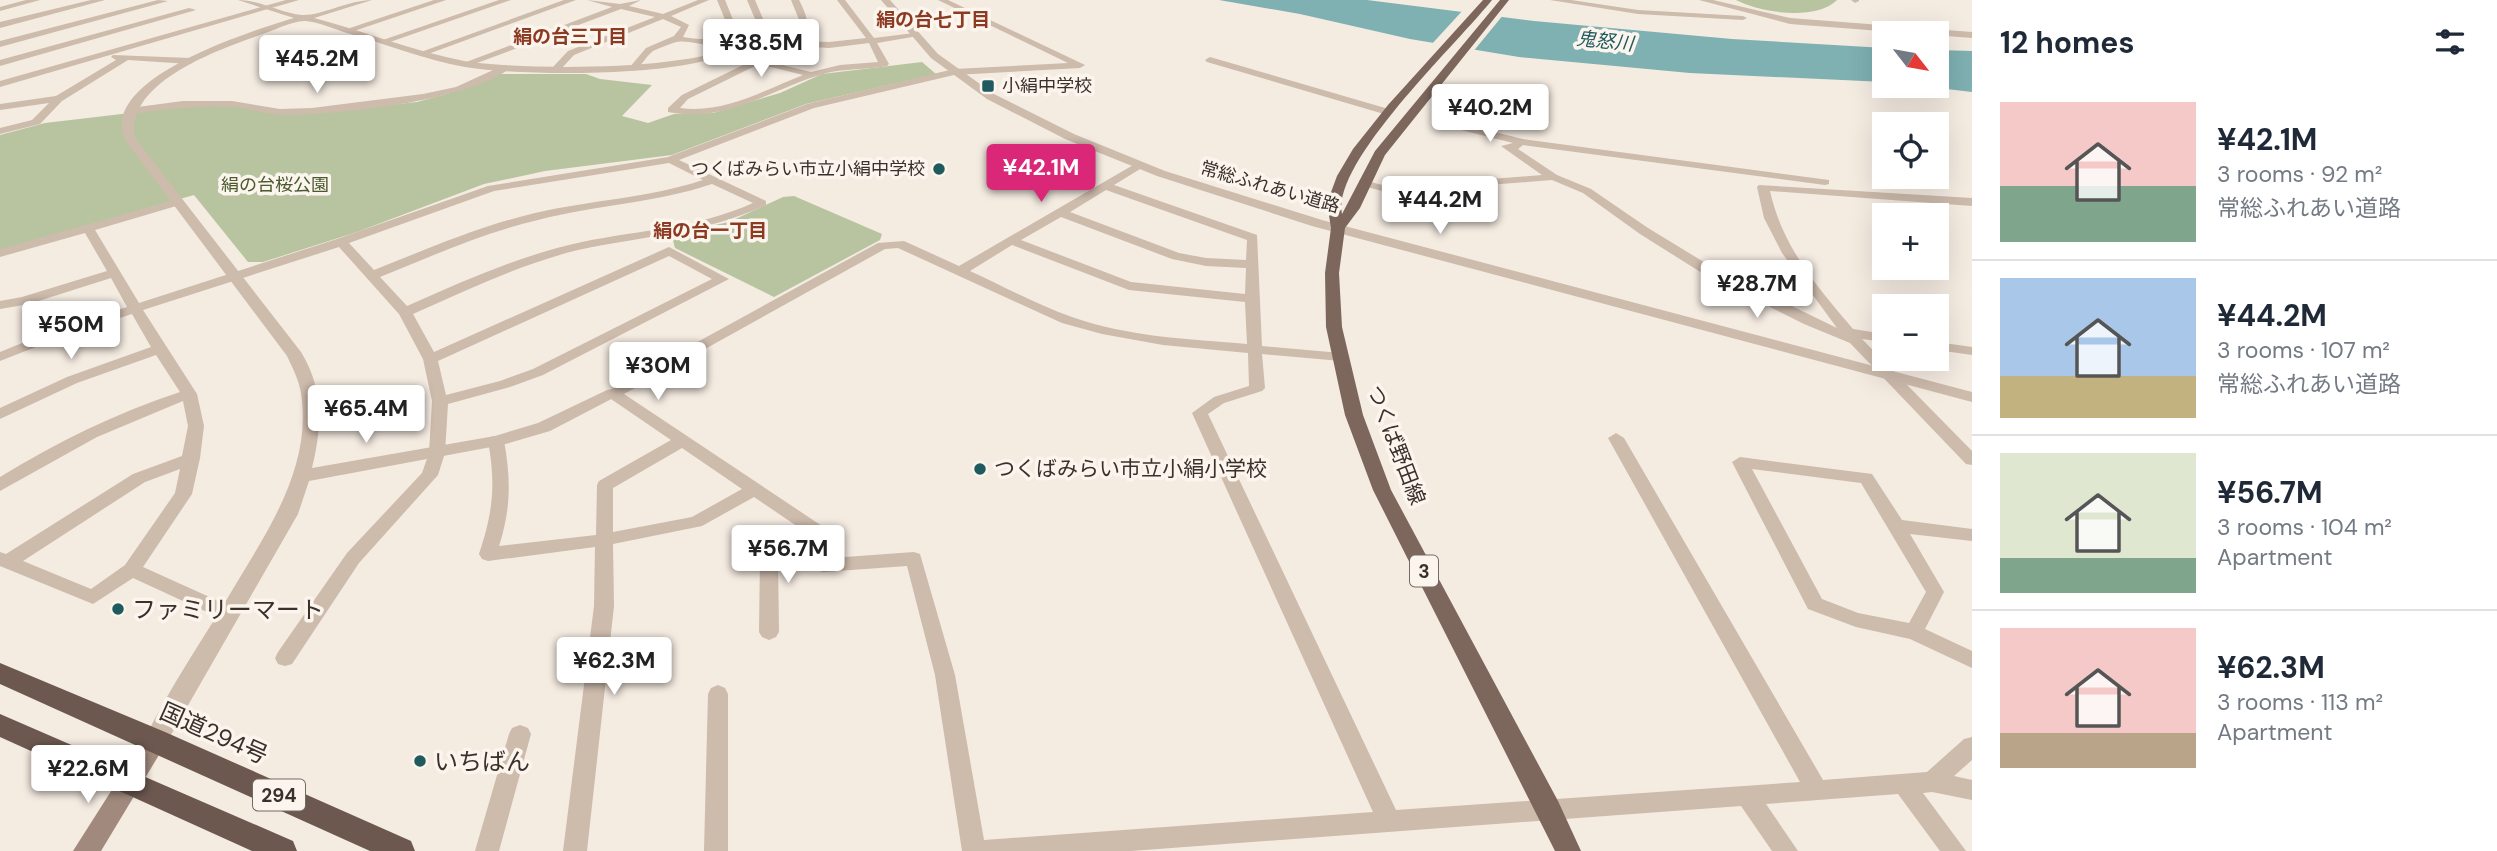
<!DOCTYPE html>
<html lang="en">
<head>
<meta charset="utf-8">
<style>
  :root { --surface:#fff; --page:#f2f2f3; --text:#1f2937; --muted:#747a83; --line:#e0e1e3; --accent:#db2777 }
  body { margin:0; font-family:"DM Sans","Noto Sans JP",sans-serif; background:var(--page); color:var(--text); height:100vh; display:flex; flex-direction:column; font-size:26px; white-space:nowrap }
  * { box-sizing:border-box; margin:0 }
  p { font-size:23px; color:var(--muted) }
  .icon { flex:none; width:38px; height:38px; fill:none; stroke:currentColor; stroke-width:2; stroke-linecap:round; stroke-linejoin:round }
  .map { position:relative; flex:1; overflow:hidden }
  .sheet { display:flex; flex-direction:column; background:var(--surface); width:525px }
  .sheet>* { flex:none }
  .needle { width:46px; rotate:121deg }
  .buttons { position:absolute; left:1872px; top:21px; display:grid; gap:14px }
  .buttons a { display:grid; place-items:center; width:77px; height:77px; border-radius:0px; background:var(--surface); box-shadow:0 7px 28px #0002; font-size:35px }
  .price { position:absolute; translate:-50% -60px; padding:0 16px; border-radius:7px; background:#fff; color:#222; font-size:23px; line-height:46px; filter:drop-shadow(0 2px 4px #0008) }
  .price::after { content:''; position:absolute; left:50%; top:42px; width:21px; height:16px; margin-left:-10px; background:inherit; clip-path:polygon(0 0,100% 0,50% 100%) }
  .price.current { background:var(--accent); color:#fff }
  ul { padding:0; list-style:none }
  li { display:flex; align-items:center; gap:21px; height:175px; padding:0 28px }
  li+li { border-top:2px solid var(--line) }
  li span { display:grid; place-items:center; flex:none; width:196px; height:140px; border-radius:0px; color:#555 }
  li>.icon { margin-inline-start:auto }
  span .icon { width:84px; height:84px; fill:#fffc; stroke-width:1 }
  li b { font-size:30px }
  h2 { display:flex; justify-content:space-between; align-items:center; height:84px; padding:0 28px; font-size:30px }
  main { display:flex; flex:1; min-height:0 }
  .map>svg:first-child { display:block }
  .green { fill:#b8c4a0 }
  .water { fill:#7fb0b2 }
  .pier { fill:#f4ebe1 }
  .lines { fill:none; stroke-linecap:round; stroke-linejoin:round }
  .minor { fill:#cdbbac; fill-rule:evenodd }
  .tertiary { fill:#cdbbac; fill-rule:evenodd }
  .secondary { fill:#a18a7d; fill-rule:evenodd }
  .primary { fill:#7d675c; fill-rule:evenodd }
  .trunk { fill:#6c584f; fill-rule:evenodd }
  .poi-dot { fill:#1f5a5e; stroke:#fbf5ee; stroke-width:2.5 }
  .labels { text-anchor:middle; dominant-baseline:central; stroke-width:7; stroke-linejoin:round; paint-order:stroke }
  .far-poi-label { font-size:18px; fill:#3b302b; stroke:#fbf5ee; text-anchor:start }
  .far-park-label { font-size:18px; fill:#4a5a2e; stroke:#fbf5ee }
  .far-street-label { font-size:18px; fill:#3b302b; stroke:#fbf5ee }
  .far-neighbourhood-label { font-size:19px; font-weight:bold; fill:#8c3b22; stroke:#fbf5ee }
  .far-water-label { font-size:19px; font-style:italic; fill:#1f5a5e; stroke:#fbf5ee }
  .shield { fill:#fbf5ee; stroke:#756b66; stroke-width:2 }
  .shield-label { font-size:19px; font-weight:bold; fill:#3b302b }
  .street-label { font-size:21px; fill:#3b302b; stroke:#fbf5ee }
  .poi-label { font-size:21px; fill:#3b302b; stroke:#fbf5ee; text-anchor:start }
  .near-poi-label { font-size:24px; fill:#3b302b; stroke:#fbf5ee; text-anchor:start }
  .near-street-label { font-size:24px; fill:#3b302b; stroke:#fbf5ee }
</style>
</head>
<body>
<main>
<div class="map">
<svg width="1972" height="851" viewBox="0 0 1972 851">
  <rect width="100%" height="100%" fill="#f4ebe1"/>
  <path class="green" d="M1736 0H1837C1816 21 1761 13 1736 0Z
    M922 62 936 74 806 104 672 155 545 171 484 184 357 232 263 262H248L194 195 0 250V135L45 123 190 106H228L311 113 417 102 464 89 500 74H586L600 79 652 85 622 116 648 123 674 114 713 113 780 93 822 74Z
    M794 196 882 234 880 240 774 297 675 248 672 236 678 233 729 222 783 197Z"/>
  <path class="water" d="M1219 0H1367L1534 21 1732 39 1885 48V82L1690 73 1519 57 1410 39 1300 14Z
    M1937 50 1972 51V92L1921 86H1937Z"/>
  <path class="pier" d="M1464 9 1504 14 1472 53 1430 46Z"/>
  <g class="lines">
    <path class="minor" d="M26 0H40L0 11V7Z
      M91 0H105L0 28V22Z
      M158 0 168 1 0 47V41Z
      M286 0H299L0 87V81Z
      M434 0H446L351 32 344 30Z
      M499 0H511L387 43 380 41Z
      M564 0H576L428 54 421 52Z
      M587 0 620 4 641 0 629 6 663 14 698 0H709L671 16 689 25 683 37C701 40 717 42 726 22L717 0H725L734 22C718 62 695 35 673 43 667 45 659 48 653 51 645 57 642 66 634 71L629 68 646 48 674 36 681 27 663 19 574 55 559 71H553V67L568 51 655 17 621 9 469 66 461 64 612 7Z
      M791 0H799C807 16 811 25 801 41L829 42 866 38 837 0H845L874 38 914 33 918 36 877 43 889 64 887 66C866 70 844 68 823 74 771 89 726 124 668 112V108L682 95 792 41 800 22ZM869 43 878 62 840 65 811 72 766 61 796 46 829 48ZM759 64 803 75C763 91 723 114 680 108L688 99Z
      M938 0H948L1085 65 1080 68 954 75 814 108 679 160 766 201V205C706 233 642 236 578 250 521 264 467 290 413 314L434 352 669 247 729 279 543 375 510 387 448 404 445 453 438 475 359 563 292 664 285 666 278 664 275 658 278 652 347 553 422 473 429 453 432 401 423 359 399 314 339 247 143 310 197 394 204 426 200 458 192 494 143 567 236 609 239 614 236 619 229 621 222 619 133 578 93 604 0 566V552L6 554 133 474 182 456 188 426 183 401 97 437 0 491V477C57 442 116 413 180 392L156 355 77 383 0 419V408L67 377 151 347 132 314 64 336 0 361V352L54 330 127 307 111 278 29 304 0 309V301L22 297 107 271 85 233 0 257V249L175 200H183V204L95 230 139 303 337 239 488 186 668 157 807 104 954 69 1068 63ZM669 163 703 180C649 198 591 200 535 213 480 226 427 249 374 270L349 243 494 191ZM712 184 753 203C698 228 640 230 582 242 521 255 464 281 407 306L380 277C432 256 483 233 538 220 595 205 656 203 712 184ZM669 256 712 279 533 369 500 381 446 395 438 361ZM180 469 175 493 125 565 91 589 23 561 145 482Z
      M1550 0H1571L1638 10 1743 16 1747 18 1743 20 1638 14Z
      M1699 0H1713L1790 18 1972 32V38L1790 24Z
      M1851 0H1859V1L1855 3Z
      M189 8 196 10 0 66V60Z
      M113 55 190 58 195 61 190 64 128 60 62 101 40 124 0 134V128L32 120 49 103 0 110V104L56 96 116 60 111 57Z
      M1210 57 1392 110 1393 112 1384 114 1207 62 1205 60Z
      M504 65 512 67C468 101 340 115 284 115 266 115 249 108 231 107 197 105 164 110 130 114L125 111 130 108 183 101H232L280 109 312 108 423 94 456 87Z
      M1437 118 1523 139 1829 180V184L1825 185 1523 145 1518 149 1557 175 1591 189 1648 228 1712 267 1837 328 1782 253 1764 218 1757 187 1759 185 1972 198V206L1770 191C1782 246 1817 287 1853 329L1885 334V342L1862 339 1972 451V465L1966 464 1942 439 1850 343 1804 324 1702 273 1640 234 1583 193 1552 180 1390 193 1359 185V181L1363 180 1390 187 1542 175 1501 146 1513 143 1433 123V119Z
      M1135 164 1145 166 1114 185 1257 235 1262 346 1341 353 1348 357 1341 361 1262 354 1265 388 1262 391 1224 403 1208 414 1396 810 1800 782 1608 438 1616 433 1624 438 1823 780 1927 772 1964 739 1972 737V760L1954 776 1972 780V800L1932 792 1923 793 1966 851H1940L1898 794 1766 804 1798 851H1772L1741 806 1131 851H962L935 675 907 566 823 572 817 570 813 556 778 561 779 632 776 637 769 640 762 637 759 632 760 556 763 551 769 549 811 543 810 535 754 497 702 526 613 544 614 606 587 851H563L594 606 595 547 488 561 482 559 479 554C493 512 496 485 488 441L490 437 496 436 504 441C511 479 511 509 499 546L596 535 597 485 599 481 671 440 608 397 605 394 608 391 878 243 904 241 959 266ZM1106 190 1247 240 1246 260 1206 258 1179 253 1070 212ZM1061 217 1172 259 1206 266 1246 268 1245 294 1131 282 1021 240ZM1012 245 1129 290 1245 302 1247 344C1189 339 1128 337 1072 317 1037 305 1003 286 970 271ZM898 248 1062 323 1102 334 1163 345 1248 353 1249 386 1214 397 1192 413 1373 812 984 840 955 675 920 554 914 552 831 558 825 528 624 394 885 249ZM682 448 742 489 692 517 613 532V488Z
      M1937 342 1972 347V355L1937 350Z
      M1740 457 1872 474 1902 520 1972 529V541L1910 534 1944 592 1925 629 1972 651V668L1910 639 1856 627 1808 609 1732 462ZM1752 469 1861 483 1926 592 1909 623 1858 613 1822 599Z
      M718 685 725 688 728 694V851H704L708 694 711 688Z
      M520 725 528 728 531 734 499 851H475L509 734 512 728Z"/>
    <path class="tertiary" d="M238 0C260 0 280 13 302 15 321 16 349 0 372 0L314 18C364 31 413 51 464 61 519 70 693 72 740 43 745 40 751 34 756 29L755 19 747 0H755L766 26C745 83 517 76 465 67 425 60 386 44 347 33 334 29 319 22 306 21 293 20 273 31 260 35 220 49 124 82 135 138L301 352C324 389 322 427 312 468L495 436 538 423 607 390 613 389 621 394 550 431 502 445 309 481 298 514 164 747 156 750 148 747 144 740C171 684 208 632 239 579 271 526 309 467 302 401 301 384 294 371 287 356L125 140C97 78 254 30 294 18Z
      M881 0H890L938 54 994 94 1074 134 1165 171 1322 220 1972 392V402L1312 226 1157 176 1065 139 987 99 931 58Z"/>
    <path class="secondary" d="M156 730 164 733 168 740 101 851H73L148 733Z"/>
    <path class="primary" d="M1483 0H1492C1459 42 1331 162 1342 214L1375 151 1500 0H1509L1385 155 1360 208 1345 228 1339 273 1342 327 1363 415 1391 490 1558 801 1581 851H1555L1373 490 1345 415 1326 327 1325 273 1331 228 1327 203 1337 176 1353 149 1388 105Z"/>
    <path class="trunk" d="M0 663 165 732 411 841 415 851H370L0 684Z
      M0 714 293 841 297 851H252L0 737Z"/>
  </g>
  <g class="poi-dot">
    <rect x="981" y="79" width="14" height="14" rx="3.5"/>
    <circle cx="939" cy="169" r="7"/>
    <circle cx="980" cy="469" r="7"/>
    <circle cx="118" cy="609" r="7"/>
    <circle cx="420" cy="761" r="7"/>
  </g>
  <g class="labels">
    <g class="far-poi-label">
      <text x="1002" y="86">小絹中学校</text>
      <text x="925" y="169" text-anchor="end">つくばみらい市立小絹中学校</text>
    </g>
    <g class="far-park-label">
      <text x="275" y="185">絹の台桜公園</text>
    </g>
    <g class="far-street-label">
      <text transform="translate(1270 187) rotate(16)">常総ふれあい道路</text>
    </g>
    <g class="far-neighbourhood-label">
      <text x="933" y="19">絹の台七丁目</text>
      <text x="570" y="36">絹の台三丁目</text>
      <text x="710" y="230">絹の台一丁目</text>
    </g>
    <g class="far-water-label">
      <text transform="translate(1605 41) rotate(6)">鬼怒川</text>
    </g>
    <g class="shield">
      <rect x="1410" y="555.5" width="28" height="31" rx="5"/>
      <rect x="253" y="779.5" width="52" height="31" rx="5"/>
    </g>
    <g class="shield-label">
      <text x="1424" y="571">3</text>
      <text x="279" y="795">294</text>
    </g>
    <g class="street-label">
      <text transform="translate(1396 445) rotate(69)">つくば野田線</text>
    </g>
    <g class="poi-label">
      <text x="994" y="469">つくばみらい市立小絹小学校</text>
    </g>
    <g class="near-poi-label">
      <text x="132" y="609">ファミリーマート</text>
      <text x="434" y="761">いちばん</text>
    </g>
    <g class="near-street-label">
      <text transform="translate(214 733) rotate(24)">国道294号</text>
    </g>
  </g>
</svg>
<div class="buttons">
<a><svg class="needle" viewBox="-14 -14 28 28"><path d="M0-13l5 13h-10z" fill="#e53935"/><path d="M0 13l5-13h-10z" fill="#747a83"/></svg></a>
<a><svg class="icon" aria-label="locate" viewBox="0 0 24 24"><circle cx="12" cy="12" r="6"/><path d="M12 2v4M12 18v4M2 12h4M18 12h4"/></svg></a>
<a>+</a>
<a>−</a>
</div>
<b class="price" style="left:761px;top:79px">¥38.5M</b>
<b class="price" style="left:317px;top:95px">¥45.2M</b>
<b class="price" style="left:1490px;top:144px">¥40.2M</b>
<b class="price current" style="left:1041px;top:204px">¥42.1M</b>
<b class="price" style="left:1440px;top:236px">¥44.2M</b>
<b class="price" style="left:1757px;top:320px">¥28.7M</b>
<b class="price" style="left:71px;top:361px">¥50M</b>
<b class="price" style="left:658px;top:402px">¥30M</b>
<b class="price" style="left:366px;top:445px">¥65.4M</b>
<b class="price" style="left:788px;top:585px">¥56.7M</b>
<b class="price" style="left:614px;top:697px">¥62.3M</b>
<b class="price" style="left:88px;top:805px">¥22.6M</b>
</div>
<section class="sheet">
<h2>12 homes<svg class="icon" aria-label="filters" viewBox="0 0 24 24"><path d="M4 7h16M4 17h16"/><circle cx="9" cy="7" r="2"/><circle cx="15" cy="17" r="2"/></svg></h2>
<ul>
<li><span style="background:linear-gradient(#f6c9c9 60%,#7fa58c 0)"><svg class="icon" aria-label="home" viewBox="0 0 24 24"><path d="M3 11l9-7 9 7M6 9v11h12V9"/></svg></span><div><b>¥42.1M</b><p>3 rooms · 92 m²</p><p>常総ふれあい道路</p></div></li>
<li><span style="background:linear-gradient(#a9c7e8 70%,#c2b280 0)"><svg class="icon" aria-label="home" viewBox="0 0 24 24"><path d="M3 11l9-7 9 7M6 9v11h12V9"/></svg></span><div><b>¥44.2M</b><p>3 rooms · 107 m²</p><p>常総ふれあい道路</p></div></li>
<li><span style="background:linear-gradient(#dfe7d0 75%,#7fa58c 0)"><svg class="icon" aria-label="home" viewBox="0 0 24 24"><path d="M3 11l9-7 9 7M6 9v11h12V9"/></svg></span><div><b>¥56.7M</b><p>3 rooms · 104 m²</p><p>Apartment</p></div></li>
<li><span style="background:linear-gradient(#f6c9c9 75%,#b9a48a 0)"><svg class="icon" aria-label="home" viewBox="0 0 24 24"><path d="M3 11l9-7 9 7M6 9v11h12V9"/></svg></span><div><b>¥62.3M</b><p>3 rooms · 113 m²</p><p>Apartment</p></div></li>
</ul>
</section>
</main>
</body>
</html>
